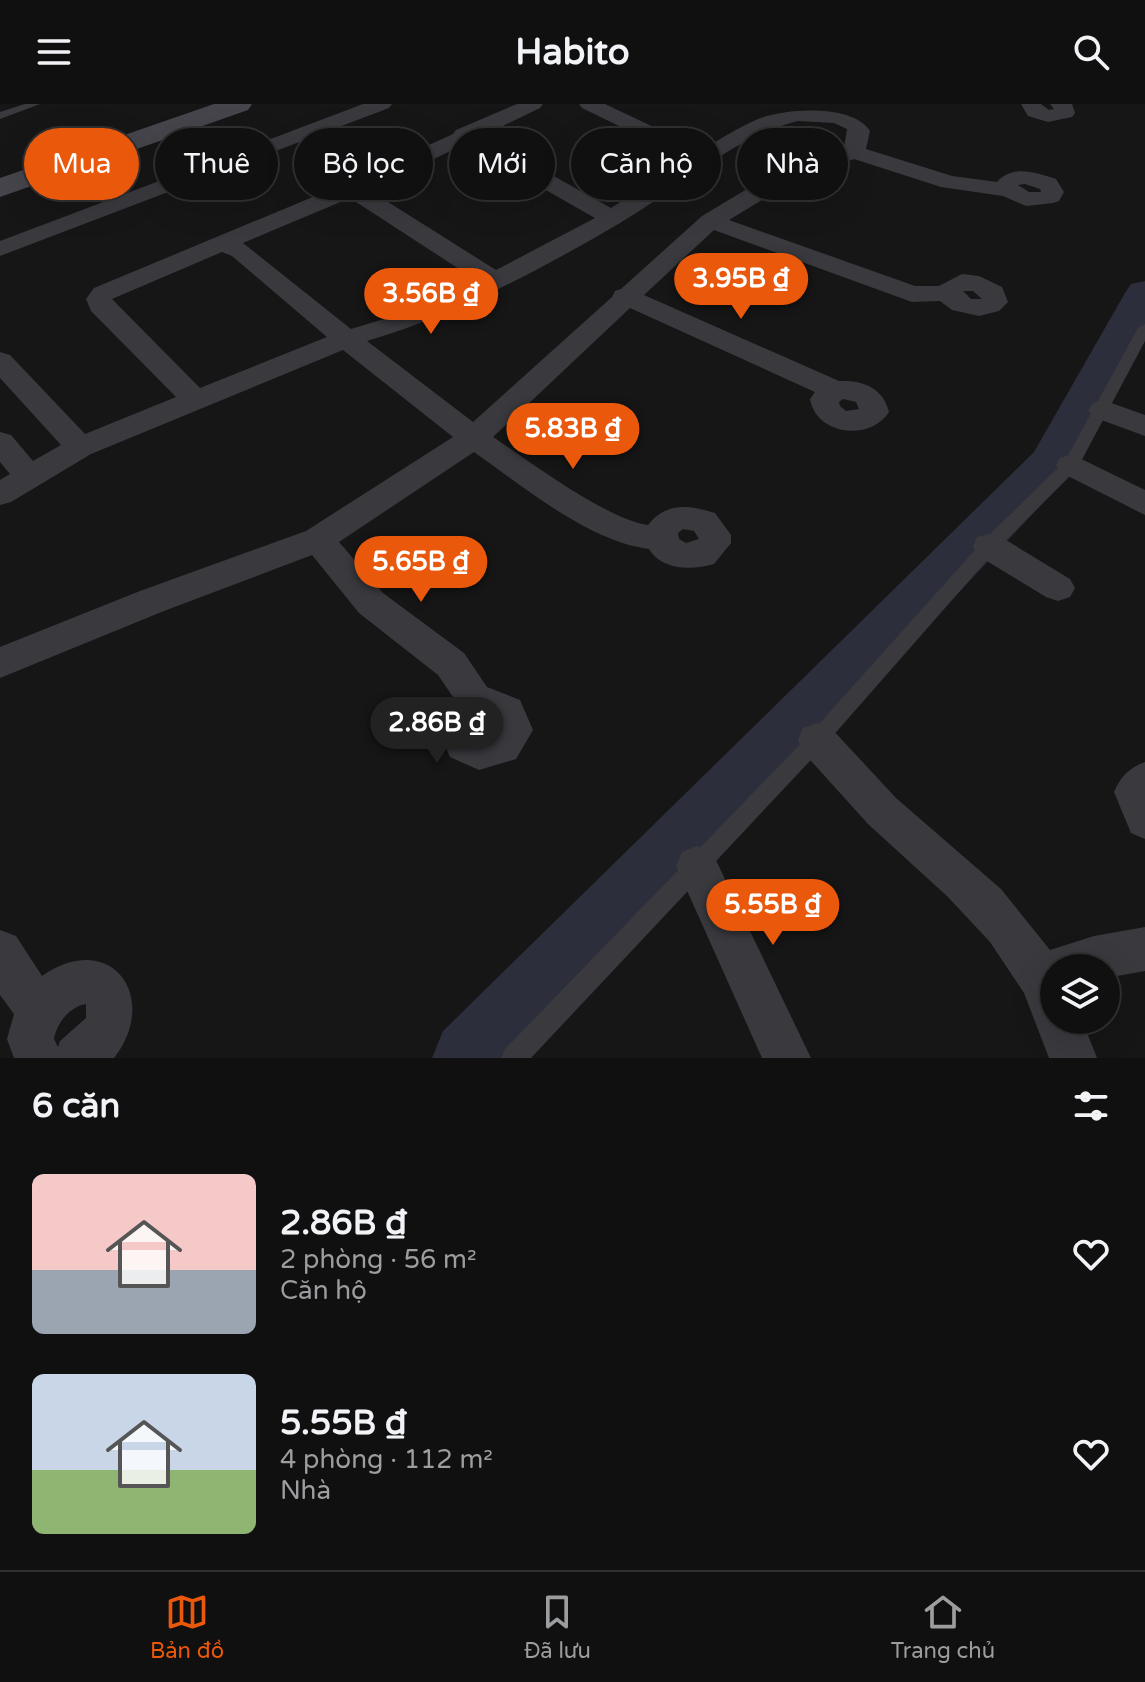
<!DOCTYPE html>
<html lang="vi">
<head>
<meta charset="utf-8">
<style>
  :root { --surface:#101011; --page:#1e1e1f; --text:#f1f3f6; --muted:#9c9d9f; --line:#303031; --accent:#ea580c }
  body { margin:0; font-family:"Varela Round",sans-serif; background:var(--page); color:var(--text); height:100vh; display:flex; flex-direction:column; font-size:30px; white-space:nowrap }
  * { box-sizing:border-box; margin:0 }
  p { font-size:26px; color:var(--muted) }
  .icon { flex:none; width:44px; height:44px; fill:none; stroke:currentColor; stroke-width:2; stroke-linecap:round; stroke-linejoin:round }
  .map { position:relative; height:954px; overflow:hidden }
  .sheet { display:flex; flex-direction:column; background:var(--surface); flex:1 }
  .sheet>* { flex:none }
  .banner { position:absolute; left:24px; top:24px; width:1098px; height:72px; display:flex; gap:16px }
  .fabs { position:absolute; left:1040px; top:850px; display:grid; gap:16px }
  .fabs a { display:grid; place-items:center; width:80px; height:80px; border-radius:50%; background:var(--surface); box-shadow:0 8px 32px #0002,0 0 0 2px var(--line); font-size:40px }
  .price { position:absolute; translate:-50% -68px; padding:0 18px; border-radius:28px; background:var(--accent); color:#fff; font-size:26px; line-height:52px; filter:drop-shadow(0 2px 4px #0008) }
  .price::after { content:''; position:absolute; left:50%; top:48px; width:24px; height:18px; margin-left:-12px; background:inherit; clip-path:polygon(0 0,100% 0,50% 100%) }
  .price.on { background:#222; color:#fff }
  ul { padding:0; list-style:none }
  li { display:flex; align-items:center; gap:24px; height:200px; padding:0 32px }
  li span { display:grid; place-items:center; flex:none; width:224px; height:160px; border-radius:12px; color:#555 }
  li>.icon { margin-inline-start:auto }
  span .icon { width:96px; height:96px; fill:#fffc; stroke-width:1 }
  li b { font-size:34px }
  h2 { display:flex; justify-content:space-between; align-items:center; height:96px; padding:0 32px; font-size:34px }
  .tag { padding:0 28px; border-radius:36px; background:var(--surface); box-shadow:0 8px 32px #0002,0 0 0 2px var(--line); font-size:28px; line-height:72px }
  .tag.on { background:var(--accent); color:#fff }
  header { display:flex; justify-content:space-between; align-items:center; height:104px; padding:0 32px; background:var(--surface); font-size:36px; font-weight:800 }
  .tab-bar { display:flex; justify-content:space-around; align-items:center; height:112px; border-top:2px solid var(--line); background:var(--surface); font-size:22px; color:var(--muted) }
  .tab-bar a { display:grid; justify-items:center; gap:4px }
  .tab-bar .on { color:var(--accent) }
  .map>svg:first-child { display:block }
  .lines { fill:none; stroke-linecap:round; stroke-linejoin:round }
  .river { fill:#2c2e3b; fill-rule:evenodd }
  .lane { fill:#3a393e; fill-rule:evenodd }
  .street { fill:#3a393e; fill-rule:evenodd }
  .secondary { fill:#46454c; fill-rule:evenodd }
</style>
</head>
<body>
<header><svg class="icon" aria-label="menu" viewBox="0 0 24 24"><path d="M4 6h16M4 12h16M4 18h16"/></svg>Habito<svg class="icon" aria-label="search" viewBox="0 0 24 24"><circle cx="10" cy="10" r="6"/><path d="M15 15l6 6"/></svg></header>
<div class="map">
<svg width="1145" height="954" viewBox="0 0 1145 954">
  <rect width="100%" height="100%" fill="#161617"/>
  <g class="lines">
    <path class="river" d="M1145 177V228L1069 371 522 954H432L443 927 1034 348 1125 189 1131 180Z"/>
    <path class="lane" d="M25 0H40L0 15V8Z
      M1145 220V237L1077 365 995 447 824 642 531 954H501L505 945 810 630 983 437 1065 357 1138 224Z"/>
    <path class="street" d="M363 0H392L389 4 0 152V137Z
      M517 0H543L540 4 482 32 611 104 687 55 582 4 579 0H605L702 46C720 35 739 23 758 15 786 4 853 0 870 27L866 45 952 72 997 78C1013 60 1036 69 1056 75L1064 88 1059 97 1053 99 1026 102 1003 92 941 83 854 55 793 77 729 116 915 182H939L962 170 979 172 1002 183 1008 198 999 207 979 212 952 206 940 197 912 198 714 126 644 191 839 277C862 276 883 283 889 308 870 338 816 331 810 295L815 288 630 204 493 333C529 357 608 416 648 421 666 398 689 401 715 409L731 431V439L714 460C693 466 662 467 649 445 588 437 524 383 474 348L339 438 383 489 464 549 487 583 520 596 533 626 516 655 479 666 450 653 437 624 453 593 438 571 359 509 312 451 164 507 0 574V543L140 487 306 427 453 333 343 246 91 350 11 398 0 401V376L10 370 0 358V328L11 331 33 357 61 341 0 274V248L10 251 85 330 176 293 91 207 86 195 94 184 344 80 453 30 456 26ZM798 17 834 19 847 25 844 44 777 67 702 112 621 185 615 187 612 193 473 318 367 237C455 211 540 166 620 119 678 85 731 34 798 17ZM465 40 595 114 496 166 369 86ZM1025 80 1040 85 1041 88H1029L1018 81ZM350 94 476 176 384 215 351 225 243 139ZM222 148 232 152 327 233 200 284 112 195ZM963 187H973L982 195H971ZM843 295 856 298 859 305 846 307 840 302 839 298ZM683 425 694 427 699 435 686 439 679 435 678 429ZM486 614 492 617 494 623 490 629 481 631 475 627V621Z
      M1021 0H1041L1049 6 1054 5 1050 0H1072L1075 9 1072 13 1048 18 1028 12Z
      M1103 296 1145 311V332L1093 313 1088 306 1093 299Z
      M1071 350 1145 386V411L1060 368 1056 361 1060 354Z
      M989 430 1001 433 1070 475 1075 484 1070 493 1058 497 1046 493 977 451 973 442 977 433Z
      M817 619 831 624 896 694 1001 785 1050 846 1094 832 1145 823V867L1106 874V864H1054V916H1082L1097 954H1049L1024 889 990 838 948 793 868 720 803 648 798 636 803 624Z
      M1145 658V735L1131 729 1114 688C1121 672 1129 664 1145 658Z
      M697 742 712 748 811 954H762L676 762 682 748Z
      M0 826 16 832 42 872C111 824 161 894 114 954H14L7 935 14 910 0 891ZM86 900V914L60 937 58 943 54 935C57 919 69 903 86 900Z"/>
    <path class="secondary" d="M214 0H252L248 6 0 93V74Z"/>
  </g>
</svg>
<div class="fabs">
<a><svg class="icon" aria-label="layers" viewBox="0 0 24 24"><path d="M12 4l9 5-9 5-9-5zM3 14l9 5 9-5"/></svg></a>
</div>
<b class="price" style="left:741px;top:217px">3.95B ₫</b>
<b class="price" style="left:431px;top:232px">3.56B ₫</b>
<b class="price" style="left:573px;top:367px">5.83B ₫</b>
<b class="price" style="left:421px;top:500px">5.65B ₫</b>
<b class="price on" style="left:437px;top:661px">2.86B ₫</b>
<b class="price" style="left:773px;top:843px">5.55B ₫</b>
<div class="banner">
<a class="tag on">Mua</a>
<a class="tag">Thuê</a>
<a class="tag">Bộ lọc</a>
<a class="tag">Mới</a>
<a class="tag">Căn hộ</a>
<a class="tag">Nhà</a>
</div>
</div>
<section class="sheet">
<h2>6 căn<svg class="icon" aria-label="filters" viewBox="0 0 24 24"><path d="M4 7h16M4 17h16"/><circle cx="9" cy="7" r="2"/><circle cx="15" cy="17" r="2"/></svg></h2>
<ul>
<li><span style="background:linear-gradient(#f6c9c9 60%,#9aa5b1 0)"><svg class="icon" aria-label="home" viewBox="0 0 24 24"><path d="M3 11l9-7 9 7M6 9v11h12V9"/></svg></span><div><b>2.86B ₫</b><p>2 phòng · 56 m²</p><p>Căn hộ</p></div><svg class="icon" aria-label="heart" viewBox="0 0 24 24"><path d="M12 20l-8-8c-3-5 5-10 8-4 3-6 11-1 8 4z"/></svg></li>
<li><span style="background:linear-gradient(#c9d6e8 60%,#8fb573 0)"><svg class="icon" aria-label="home" viewBox="0 0 24 24"><path d="M3 11l9-7 9 7M6 9v11h12V9"/></svg></span><div><b>5.55B ₫</b><p>4 phòng · 112 m²</p><p>Nhà</p></div><svg class="icon" aria-label="heart" viewBox="0 0 24 24"><path d="M12 20l-8-8c-3-5 5-10 8-4 3-6 11-1 8 4z"/></svg></li>
</ul>
</section>
<nav class="tab-bar">
<a class="on"><svg class="icon" aria-label="map" viewBox="0 0 24 24"><path d="M3 6l6-2 6 2 6-2v14l-6 2-6-2-6 2zM9 4v14M15 6v14"/></svg>Bản đồ</a>
<a><svg class="icon" aria-label="saved" viewBox="0 0 24 24"><path d="M7 4h10v16l-5-4-5 4z"/></svg>Đã lưu</a>
<a><svg class="icon" aria-label="home" viewBox="0 0 24 24"><path d="M3 11l9-7 9 7M6 9v11h12V9"/></svg>Trang chủ</a>
</nav>
</body>
</html>
